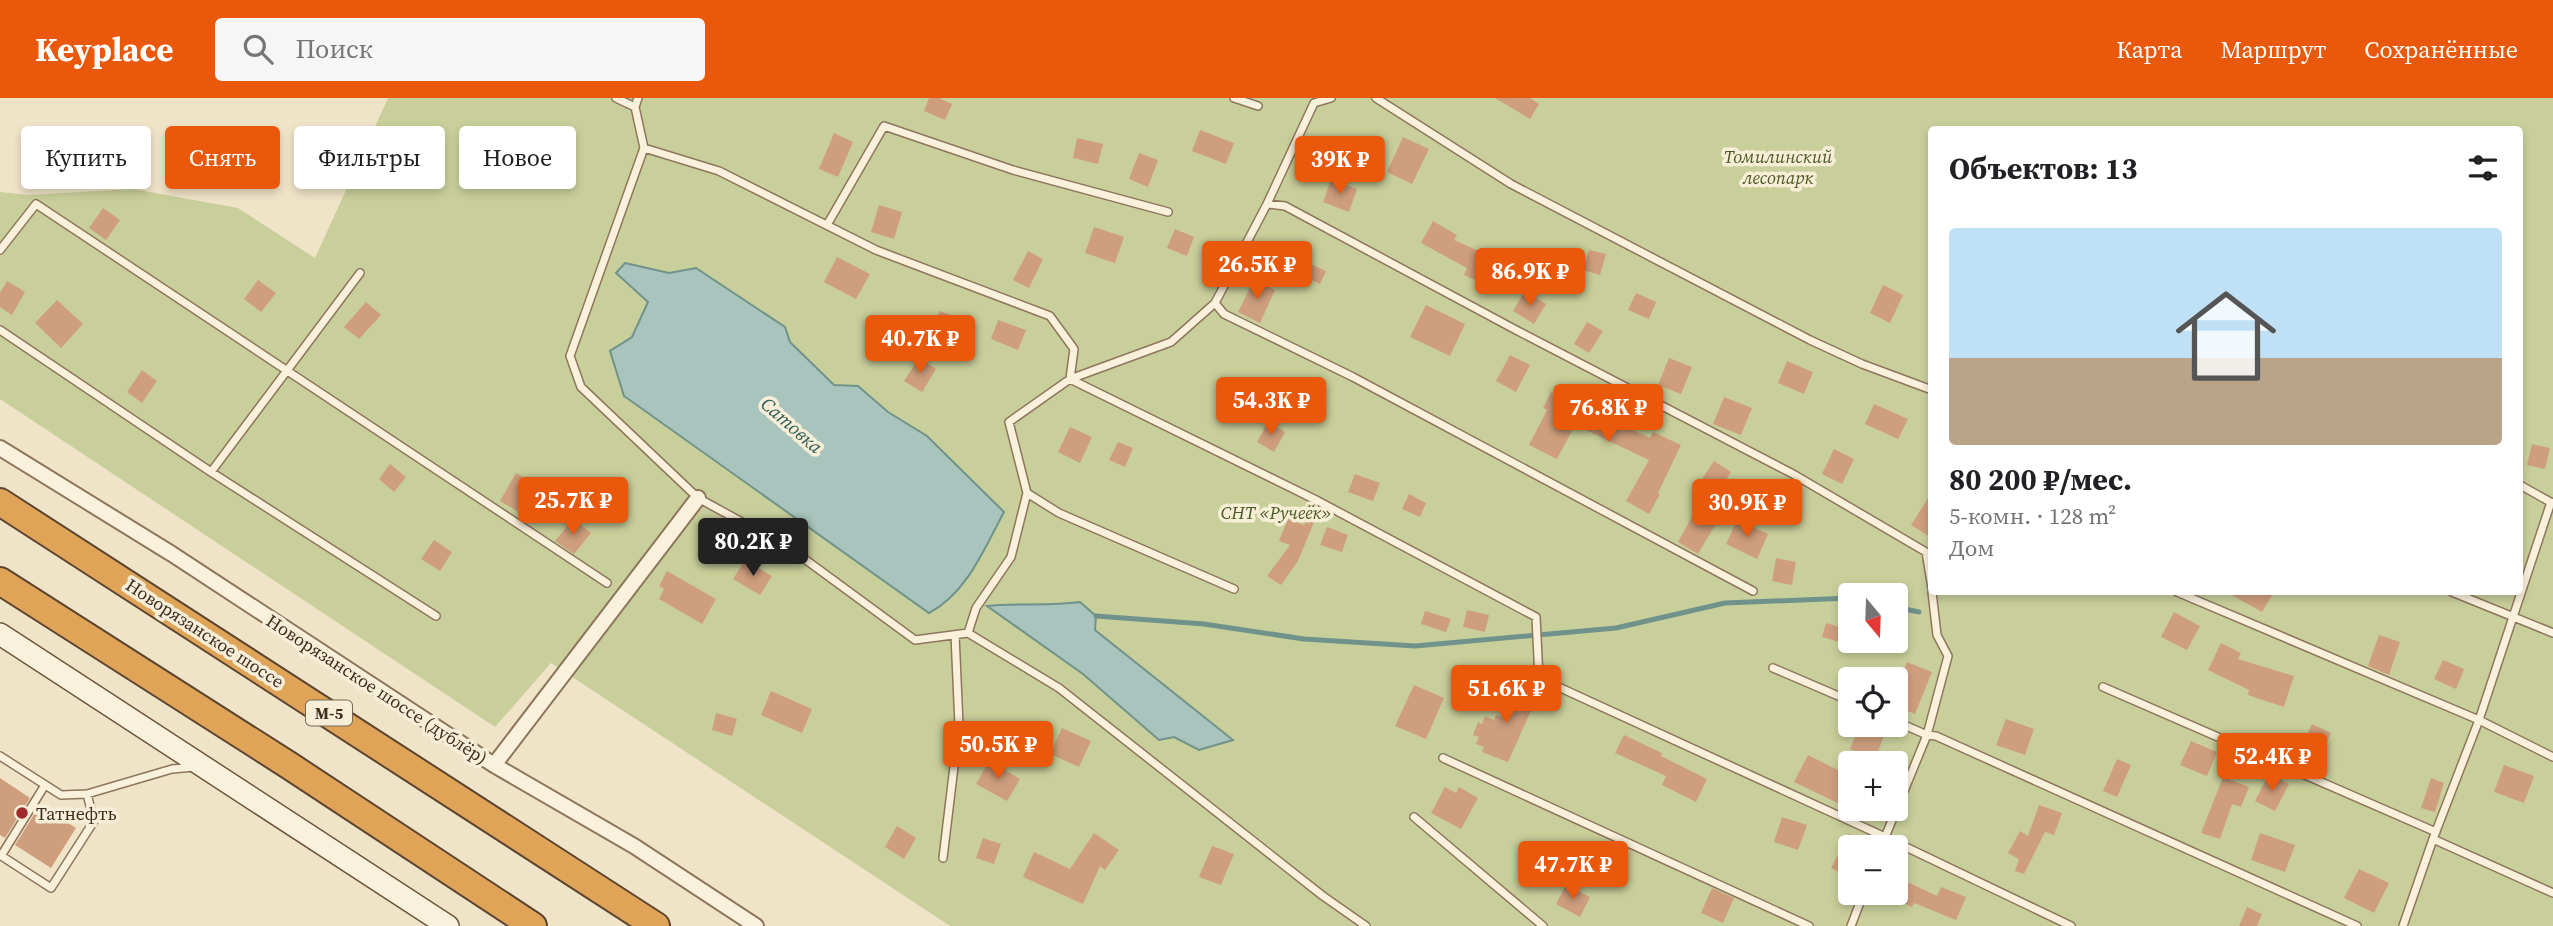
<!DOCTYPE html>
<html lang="ru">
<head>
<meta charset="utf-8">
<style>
  :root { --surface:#fff; --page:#f6f6f6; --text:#202124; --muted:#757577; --accent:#ea580c }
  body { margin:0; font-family:"Source Serif 4",serif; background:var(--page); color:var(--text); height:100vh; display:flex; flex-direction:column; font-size:26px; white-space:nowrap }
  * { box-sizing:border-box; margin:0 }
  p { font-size:23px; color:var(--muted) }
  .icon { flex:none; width:38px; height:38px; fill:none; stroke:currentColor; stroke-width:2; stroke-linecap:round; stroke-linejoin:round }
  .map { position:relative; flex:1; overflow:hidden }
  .side { position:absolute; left:1928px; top:28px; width:595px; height:469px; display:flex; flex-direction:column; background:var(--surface); border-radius:7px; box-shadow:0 4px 10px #0003 }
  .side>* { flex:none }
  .guide { position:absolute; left:21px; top:28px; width:665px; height:63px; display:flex; gap:14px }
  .needle { width:46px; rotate:161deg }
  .controls { position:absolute; left:1838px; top:485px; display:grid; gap:14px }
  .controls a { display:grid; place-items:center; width:70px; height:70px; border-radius:7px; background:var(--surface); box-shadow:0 4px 10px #0003; font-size:35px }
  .price { position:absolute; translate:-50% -60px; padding:0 16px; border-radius:7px; background:var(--accent); color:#fff; font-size:23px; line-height:46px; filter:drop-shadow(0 2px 4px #0008) }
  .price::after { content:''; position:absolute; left:50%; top:42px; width:21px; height:16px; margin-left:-10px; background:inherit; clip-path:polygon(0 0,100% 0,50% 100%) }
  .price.on { background:#222; color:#fff }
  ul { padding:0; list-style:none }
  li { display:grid; align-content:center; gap:14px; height:371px; padding:0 21px }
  li span { display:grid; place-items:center; height:217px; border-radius:7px; color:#555 }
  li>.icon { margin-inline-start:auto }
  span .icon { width:126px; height:126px; fill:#fffc; stroke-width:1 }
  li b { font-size:30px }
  h2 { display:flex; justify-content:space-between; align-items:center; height:84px; padding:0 21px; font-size:30px }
  .tag { padding:0 24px; border-radius:7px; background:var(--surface); box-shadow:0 4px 10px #0003; font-size:24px; line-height:63px }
  .tag.on { background:var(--accent); color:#fff }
  header { display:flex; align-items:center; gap:42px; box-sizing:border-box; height:98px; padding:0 35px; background:var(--accent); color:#fff }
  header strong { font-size:33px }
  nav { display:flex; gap:38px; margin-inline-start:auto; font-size:24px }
  .search { width:490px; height:63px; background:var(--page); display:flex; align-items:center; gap:18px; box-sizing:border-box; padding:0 24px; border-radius:7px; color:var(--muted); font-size:26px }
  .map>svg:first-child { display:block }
  .green { fill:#c9cf9b; fill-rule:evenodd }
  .water { fill:#a9c4bc; stroke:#6f938a; stroke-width:2 }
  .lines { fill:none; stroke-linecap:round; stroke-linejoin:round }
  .stream { stroke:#6f938a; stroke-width:5 }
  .building { fill:#cf9f7d }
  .lane-casing { stroke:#8d765c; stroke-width:10 }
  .street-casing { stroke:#8d765c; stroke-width:18 }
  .secondary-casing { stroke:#6f573f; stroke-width:24 }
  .highway-casing { stroke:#5b4430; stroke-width:30 }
  .lane { stroke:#faf1dc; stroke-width:7 }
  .street { stroke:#faf1dc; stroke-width:14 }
  .secondary { stroke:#faf1dc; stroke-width:21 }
  .highway { stroke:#e0a458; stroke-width:26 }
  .poi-dot { fill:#9e2a2b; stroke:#f7eed8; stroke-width:2.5 }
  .labels { text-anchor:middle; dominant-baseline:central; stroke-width:7; stroke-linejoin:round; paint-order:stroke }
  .shield { fill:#f7eed8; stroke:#756857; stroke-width:2 }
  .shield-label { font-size:16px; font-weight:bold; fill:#3d2e20 }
  .park-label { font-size:18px; font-style:italic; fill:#4d5a26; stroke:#f7eed8 }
  .street-label { font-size:18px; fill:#3d2e20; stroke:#f7eed8 }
  .poi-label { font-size:18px; fill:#3d2e20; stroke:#f7eed8; text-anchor:start }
  .water-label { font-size:19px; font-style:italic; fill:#2f5d5a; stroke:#f7eed8 }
</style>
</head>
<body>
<header>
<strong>Keyplace</strong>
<div class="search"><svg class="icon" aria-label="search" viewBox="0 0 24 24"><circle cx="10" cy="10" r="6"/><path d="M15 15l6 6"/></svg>Поиск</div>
<nav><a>Карта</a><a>Маршрут</a><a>Сохранённые</a></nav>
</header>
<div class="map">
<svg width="2553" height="828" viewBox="0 0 2553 828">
  <rect width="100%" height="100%" fill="#f0e4c8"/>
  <path class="green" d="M388 0H2553V828H950L551 565 495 629 0 301V94L29 97 133 91 238 110 315 160ZM1932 32H2520V494H1932ZM1850 497H1895V542H1850ZM1850 581H1895V626H1850ZM1850 665H1895V710H1850ZM1850 749H1895V794H1850Z"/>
  <path class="water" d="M625 165 669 175 696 170 785 229 790 244 834 287 858 288 888 314 927 338 1004 414C984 451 967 495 929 515L624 298 610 253 632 239 648 204 616 175Z
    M1080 504 1096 518 1095 532 1233 642 1199 652 1174 639 1159 642 1083 576 987 508C1019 505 1049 508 1080 504Z"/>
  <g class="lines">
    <path class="stream" d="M1895 509 1919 514
      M1096 518 1204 526 1304 541 1415 548 1616 530 1725 505 1850 500"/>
  </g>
  <path class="building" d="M929 0H939L952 6 945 22 924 13Z
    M1495 0H1530L1539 6 1530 21Z
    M1200 32 1234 45 1226 66 1192 53Z
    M834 35 853 44 838 79 819 71Z
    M1403 39 1429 51 1412 86 1387 74Z
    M1077 40 1103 46 1098 66 1073 60Z
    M1139 55 1158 62 1148 89 1129 81Z
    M1331 82 1357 91 1349 114 1323 104Z
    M879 107 902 114 894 141 871 134Z
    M103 110 120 122 106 142 89 130Z
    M1433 123 1457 137 1454 142 1499 162 1487 187 1464 177 1467 170 1421 145Z
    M1094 129 1124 139 1115 165 1085 155Z
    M1175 131 1194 139 1187 158 1167 150Z
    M1589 152 1606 156 1600 177 1583 172Z
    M1028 153 1043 161 1029 190 1013 182Z
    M837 159 870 176 856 201 824 184Z
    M1302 162 1326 173 1320 186 1297 175Z
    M258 182 276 195 261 214 244 201Z
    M1254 182 1275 192 1260 225 1238 214Z
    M7 183 25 194 12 217 0 209V195Z
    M1883 187 1903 197 1890 225 1870 215Z
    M1525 193 1546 206 1534 226 1513 213Z
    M1636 195 1656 204 1649 221 1628 212Z
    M57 202 83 226 61 250 35 225Z
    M366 204 381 217 359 241 344 229Z
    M1426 207 1465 226 1450 258 1410 239Z
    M940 213 973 227 961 254 928 240Z
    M998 222 1026 232 1018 252 991 241Z
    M1587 224 1603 233 1589 255 1574 246Z
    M1510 257 1530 267 1516 294 1496 283Z
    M919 260 936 271 922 294 904 283Z
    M1669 260 1692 269 1681 296 1658 287Z
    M1787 263 1813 274 1804 296 1778 285Z
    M142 272 157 283 142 305 127 294Z
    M1551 294 1650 340 1653 334 1681 347 1658 395 1660 396 1649 416 1626 403 1649 362 1575 327 1557 361 1529 347 1547 312 1543 310Z
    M1724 299 1752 310 1741 337 1713 326Z
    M1874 306 1908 321 1898 341 1865 326Z
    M1268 324 1285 334 1274 354 1257 344Z
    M1070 329 1092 339 1080 365 1058 354Z
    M1118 344 1133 350 1125 369 1109 362Z
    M2532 346 2550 350 2545 371 2527 367Z
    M1834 351 1854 361 1842 386 1822 376Z
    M1714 363 1731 374 1716 398 1698 387Z
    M390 366 406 379 394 394 379 381Z
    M516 375 533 384 517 413 500 403Z
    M1355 376 1380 385 1373 403 1348 394Z
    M1932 394V440L1911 427Z
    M1409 396 1426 405 1420 419 1402 411Z
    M1694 415 1715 427 1698 456 1678 444Z
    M1310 419 1315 422 1298 463 1281 487 1267 478 1290 447 1279 443 1288 421 1304 427Z
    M573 421 591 435 574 456 555 443Z
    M1737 422 1768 436 1757 461 1726 446Z
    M1327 429 1348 437 1342 454 1320 447Z
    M434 442 452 454 440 473 421 461Z
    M1776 460 1796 464 1792 487 1772 483Z
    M745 462 772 478 760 497 733 481Z
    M667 473 716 501 702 526 659 501 664 491 659 488Z
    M2226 494H2274L2262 514Z
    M1467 512 1489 517 1485 534 1463 529Z
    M1425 513 1451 521 1446 534 1421 526Z
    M2174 514 2200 528 2187 552 2161 539Z
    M1826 525 1850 532V547L1822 539Z
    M2379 537 2400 544 2389 577 2368 568Z
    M2221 545 2241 555 2238 561 2294 578 2284 609 2248 597 2249 592 2208 572Z
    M2443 562 2464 571 2456 591 2434 581Z
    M1907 564 1932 574 1915 616 1895 608V593Z
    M1414 587 1444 600 1426 641 1395 628Z
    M1516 587 1538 597 1508 664 1482 654 1484 649 1476 646 1479 639 1473 637 1478 624 1482 626 1485 618 1494 622 1496 617 1501 619Z
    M771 593 812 611 802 635 761 617Z
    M716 615 737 621 732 638 712 632Z
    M2006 621 2034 631 2025 657 1996 647Z
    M1860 626H1870L1886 633 1875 661 1850 651Z
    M2312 626 2331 635 2322 654 2303 645Z
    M1062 630 1091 643 1079 669 1050 656Z
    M1624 637 1662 655 1661 658 1707 681 1696 704 1662 687 1666 678 1615 655Z
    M2191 643 2217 654 2207 678 2180 667Z
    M1808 657 1850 678V711L1794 684Z
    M2117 661 2131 667 2117 699 2103 693Z
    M989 663 1020 681 1007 703 976 686Z
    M2504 667 2534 678 2524 705 2494 694Z
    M2269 676 2289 686 2275 713 2255 703Z
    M2223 679 2249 689 2241 709 2232 706 2220 741 2201 735Z
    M0 680 30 700 5 740 0 737Z
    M2431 680 2444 685 2435 714 2421 710Z
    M1445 689 1456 695 1459 689 1478 700 1461 731 1431 715Z
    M40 707 76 730 51 770 15 747Z
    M2039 707 2062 715 2054 737 2045 734 2024 776 2015 773 2019 761 2008 755 2020 733 2028 738Z
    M1782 719 1807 727 1798 752 1774 744Z
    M897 728 916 740 904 761 885 749Z
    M1850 734V780L1831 770Z
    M1094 735 1119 752 1105 772 1100 768 1083 806 1023 779 1034 754 1070 771Z
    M2260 735 2295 747 2285 774 2251 762Z
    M983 740 1001 746 994 766 976 760Z
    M1212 748 1234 756 1221 787 1199 779Z
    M2359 771 2389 785 2374 815 2344 800Z
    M1895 778 1937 798 1941 789 1966 799 1956 822 1914 805 1912 809 1895 801Z
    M1566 787 1590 799 1580 819 1556 806Z
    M1712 790 1734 800 1723 825 1701 815Z
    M2247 809 2262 816 2257 828H2239Z"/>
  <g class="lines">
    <g class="lane-casing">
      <path id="lane" d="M616 0 635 9
        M638 0 635 9 644 50
        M1234 0 1258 8
        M1376 0 1511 86 1810 242 1862 266 1932 292
        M1267 106 1314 5 1331 0
        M827 127 884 28 1013 72 1168 114
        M0 152 36 106 607 485
        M1215 205 1224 216 1353 279 1753 493
        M0 232 211 374 360 175
        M211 374 436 518
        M2520 387 2552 405
        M1027 395 1059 415 1234 491
        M1932 490 1926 454 1793 376 1516 232 1285 108 1267 106 1215 205 1171 244 1070 281 1318 403 1536 519 1539 580 1885 739 2071 828
        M2177 494 2479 622 2553 659
        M2452 494 2553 535
        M968 535 915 542 791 451 698 400 581 289 570 258 644 50 719 73 876 152 1050 218 1074 251 1070 281 1009 324 1027 395 1011 459 976 510 968 535 1059 590 1323 798 1366 828
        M1773 570 1850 603
        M2103 589 2436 734
        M1895 623 1927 637 1936 638 2357 828
        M0 658 61 697 87 696 172 671 194 669
        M1443 660 1809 828
        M1414 719 1543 828
        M2433 741 2553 795
        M1881 749 1927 637 1948 558 1937 537 1932 494
        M0 757 51 790 94 723 87 696
        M1 758 45 687
        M943 760 959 627 955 537
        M1851 828 1864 794
        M2403 828 2433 741 2479 622 2551 404"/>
    </g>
    <g class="street-casing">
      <path id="street" d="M0 350 172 456 494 667 634 748 756 828
        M494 667 698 400"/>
    </g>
    <g class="secondary-casing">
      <path id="secondary" d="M0 536 448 828"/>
    </g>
    <g class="highway-casing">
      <path id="highway" d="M0 404 656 828
        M0 483 290 668 533 828"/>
    </g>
    <use href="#lane" class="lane"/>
    <use href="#street" class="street"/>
    <use href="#secondary" class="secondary"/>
    <use href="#highway" class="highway"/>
  </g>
  <circle class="poi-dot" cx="22" cy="715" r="7"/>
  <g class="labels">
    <rect class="shield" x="306" y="602.5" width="46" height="25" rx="5"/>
    <g class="shield-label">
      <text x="329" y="615">М-5</text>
    </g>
    <g class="park-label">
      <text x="1778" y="58">Томилинский<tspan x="1778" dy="21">лесопарк</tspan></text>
      <text x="1276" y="414">СНТ «Ручеёк»</text>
    </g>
    <g class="street-label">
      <text transform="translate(205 535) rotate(33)">Новорязанское шоссе</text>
      <text transform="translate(377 591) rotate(33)">Новорязанское шоссе (дублёр)</text>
    </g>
    <g class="poi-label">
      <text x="36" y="715">Татнефть</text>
    </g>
    <g class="water-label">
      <text transform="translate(792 327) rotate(41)">Сатовка</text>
    </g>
  </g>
</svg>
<div class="controls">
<a><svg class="needle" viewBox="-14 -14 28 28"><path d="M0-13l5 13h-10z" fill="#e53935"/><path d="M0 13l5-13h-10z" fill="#757577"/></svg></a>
<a><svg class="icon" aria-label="locate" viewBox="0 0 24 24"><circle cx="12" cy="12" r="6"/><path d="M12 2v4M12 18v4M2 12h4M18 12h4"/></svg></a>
<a>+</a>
<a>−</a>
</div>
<b class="price" style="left:1340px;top:98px">39K ₽</b>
<b class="price" style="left:1257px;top:203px">26.5K ₽</b>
<b class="price" style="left:1530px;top:210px">86.9K ₽</b>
<b class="price" style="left:920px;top:277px">40.7K ₽</b>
<b class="price" style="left:1271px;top:339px">54.3K ₽</b>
<b class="price" style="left:1608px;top:346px">76.8K ₽</b>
<b class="price" style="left:573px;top:439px">25.7K ₽</b>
<b class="price" style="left:1747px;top:441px">30.9K ₽</b>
<b class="price on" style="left:753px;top:480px">80.2K ₽</b>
<b class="price" style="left:1506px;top:627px">51.6K ₽</b>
<b class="price" style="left:998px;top:683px">50.5K ₽</b>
<b class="price" style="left:2272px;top:695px">52.4K ₽</b>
<b class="price" style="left:1573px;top:803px">47.7K ₽</b>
<div class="guide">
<a class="tag">Купить</a>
<a class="tag on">Снять</a>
<a class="tag">Фильтры</a>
<a class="tag">Новое</a>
</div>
<section class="side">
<h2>Объектов: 13<svg class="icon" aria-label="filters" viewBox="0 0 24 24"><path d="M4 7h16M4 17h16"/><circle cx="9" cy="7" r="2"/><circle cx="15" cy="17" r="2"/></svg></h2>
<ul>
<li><span style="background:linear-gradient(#bfe0f5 60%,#b9a48a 0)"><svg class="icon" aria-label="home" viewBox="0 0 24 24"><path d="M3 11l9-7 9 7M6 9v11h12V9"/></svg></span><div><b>80 200 ₽/мес.</b><p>5-комн. · 128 m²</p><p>Дом</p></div></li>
</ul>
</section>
</div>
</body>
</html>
